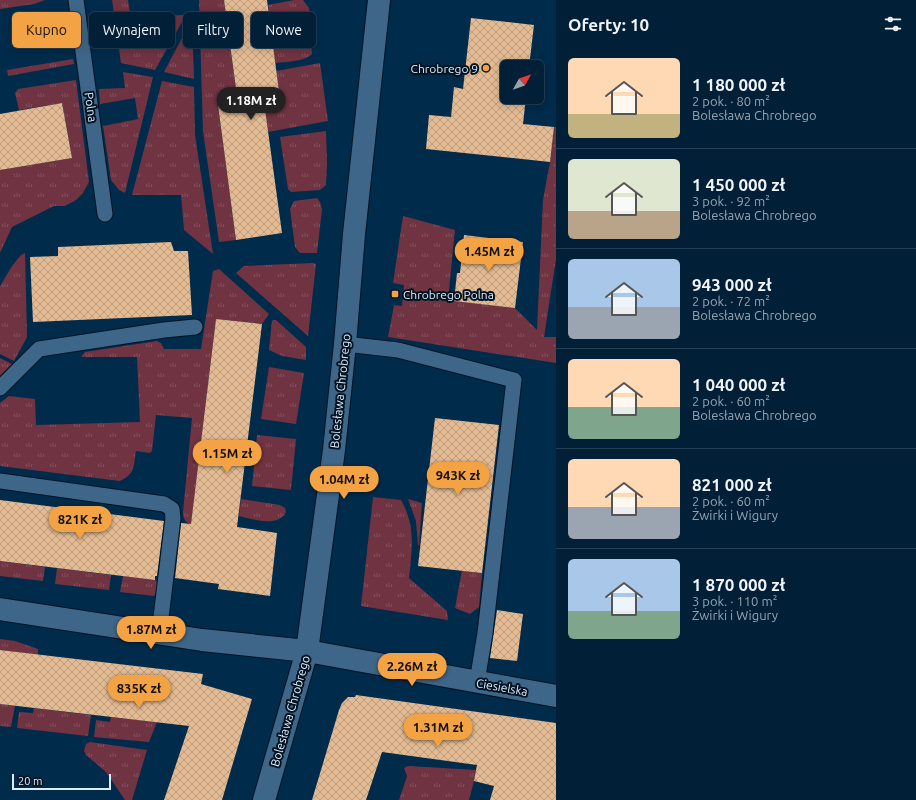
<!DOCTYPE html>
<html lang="pl">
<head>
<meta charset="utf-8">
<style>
  :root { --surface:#012038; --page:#0b2840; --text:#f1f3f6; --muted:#96a3ae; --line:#233e53; --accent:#f4a344 }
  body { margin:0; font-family:Ubuntu,sans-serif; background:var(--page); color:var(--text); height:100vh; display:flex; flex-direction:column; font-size:15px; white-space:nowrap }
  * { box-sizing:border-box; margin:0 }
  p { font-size:13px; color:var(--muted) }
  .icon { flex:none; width:22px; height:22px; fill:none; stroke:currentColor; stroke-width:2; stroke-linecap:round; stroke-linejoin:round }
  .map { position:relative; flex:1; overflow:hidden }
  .sheet { display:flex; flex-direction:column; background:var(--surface); width:360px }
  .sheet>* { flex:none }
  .banner { position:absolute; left:12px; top:12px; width:380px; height:36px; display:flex; gap:8px }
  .needle { width:26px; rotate:50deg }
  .fabs { position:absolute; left:500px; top:60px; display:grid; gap:8px }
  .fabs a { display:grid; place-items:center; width:44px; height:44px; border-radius:6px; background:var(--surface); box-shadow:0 2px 10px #0003,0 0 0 1px var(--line); font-size:20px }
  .scale { position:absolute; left:12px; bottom:10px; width:99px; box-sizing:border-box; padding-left:4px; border:2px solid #dcedfe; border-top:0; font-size:11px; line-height:14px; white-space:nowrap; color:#dcedfe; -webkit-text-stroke:3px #041321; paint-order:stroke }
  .price { position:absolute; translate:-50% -34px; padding:0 9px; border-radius:14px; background:var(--accent); color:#111; font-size:13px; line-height:26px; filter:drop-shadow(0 1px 2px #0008) }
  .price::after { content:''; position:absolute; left:50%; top:24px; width:12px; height:9px; margin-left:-6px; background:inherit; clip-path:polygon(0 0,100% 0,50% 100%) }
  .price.on { background:#222; color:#fff }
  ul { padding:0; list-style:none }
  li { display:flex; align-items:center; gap:12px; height:100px; padding:0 12px }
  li+li { border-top:1px solid var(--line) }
  li span { display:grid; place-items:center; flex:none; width:112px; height:80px; border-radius:6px; color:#555 }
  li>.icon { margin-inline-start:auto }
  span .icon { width:48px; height:48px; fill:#fffc; stroke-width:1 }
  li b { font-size:17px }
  h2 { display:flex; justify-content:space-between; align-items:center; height:48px; padding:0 12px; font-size:17px }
  .chip { padding:0 14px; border-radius:6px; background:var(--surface); box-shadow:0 2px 10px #0003,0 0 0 1px var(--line); font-size:14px; line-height:36px }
  .chip.on { background:var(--accent); color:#111 }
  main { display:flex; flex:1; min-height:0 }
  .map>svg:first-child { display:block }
  .grass { fill:url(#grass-tufts) }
  .building { fill:url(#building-cross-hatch) }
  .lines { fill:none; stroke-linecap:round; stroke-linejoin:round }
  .service-casing { stroke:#011324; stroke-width:17 }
  .minor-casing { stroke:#011324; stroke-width:24 }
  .tertiary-casing { stroke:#011324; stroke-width:24 }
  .service { stroke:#3e6689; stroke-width:15 }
  .minor { stroke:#3e6689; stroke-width:22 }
  .tertiary { stroke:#3e6689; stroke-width:22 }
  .poi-dot { fill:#f4a344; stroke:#041321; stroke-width:1.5 }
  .labels { text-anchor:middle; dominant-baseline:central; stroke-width:4; stroke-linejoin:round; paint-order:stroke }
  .poi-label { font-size:12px; fill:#dcedfe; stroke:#041321; text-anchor:end }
  .street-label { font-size:12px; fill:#dcedfe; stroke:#041321 }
</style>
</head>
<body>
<main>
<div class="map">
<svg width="556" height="800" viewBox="0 0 556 800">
  <defs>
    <pattern id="grass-tufts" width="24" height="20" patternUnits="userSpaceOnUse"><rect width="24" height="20" fill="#703342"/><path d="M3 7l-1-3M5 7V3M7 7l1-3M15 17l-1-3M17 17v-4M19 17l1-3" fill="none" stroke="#84515e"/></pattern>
    <pattern id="building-cross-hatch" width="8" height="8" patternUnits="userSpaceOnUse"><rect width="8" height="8" fill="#e3ba91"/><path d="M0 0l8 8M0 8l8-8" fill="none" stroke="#bb9d80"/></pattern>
  </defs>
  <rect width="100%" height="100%" fill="#012b4b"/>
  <path class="grass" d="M0 0H45L34 4 0 9Z
    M112 0H128L131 19 160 16 186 15 155 70 121 63Z
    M199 0H224L238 103 218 105 236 240 219 242 203 131Z
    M294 0H303L309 8 312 54C307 61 285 62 275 63L268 5Z
    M192 19 194 79 164 72Z
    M73 59 74 64 8 76 7 70Z
    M320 63 328 121 268 132 264 102 280 99 276 71Z
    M123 72 153 77 125 193 119 190 111 180 103 126 138 119 135 98 100 104 99 89 125 88Z
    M76 80 89 182 83 193 76 200 65 206H54L12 227 0 253V170L72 158 62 103 19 110 15 93 18 89Z
    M162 81 194 87 195 135 213 254 184 230 181 195H132Z
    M554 127H556V259L544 337H556V363L388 337 394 305 402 306 404 285 393 283 403 216 455 230 448 300 515 308 537 330 543 200 550 162Z
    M326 131 327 164 326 185 320 190 291 192 288 189 280 137Z
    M317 198 320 202 322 209 317 253H300L295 247 290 209 294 201Z
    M25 253 27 337 14 361 0 354V286L12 266 21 255Z
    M313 263 316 264 308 336 236 273 244 266Z
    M219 269 269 314 262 324 216 319 191 525C185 522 183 518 183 512L192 418 156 415 152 451 150 453 136 451C133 467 136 473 120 481L0 466V403L9 396 35 399 36 425 140 422 137 357H81L85 352 157 341 161 343 164 349H201L213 271Z
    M273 320H276L306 347V360L282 356 269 350 272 321Z
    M0 358 12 364 0 376Z
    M269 367 304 373 296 424 261 419Z
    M257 435 296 439 291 490 252 486Z
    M373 497 401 500C416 526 412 549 409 578L447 611 448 620 361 606Z
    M241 499 280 505 285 508 286 512C278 528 253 519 239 516Z
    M408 499 422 503 419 545H418L416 521Z
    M0 561 45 567 43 581 0 576Z
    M57 568 111 575 109 590 55 584Z
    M462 570 482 573 479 607 470 614 455 608Z
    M123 576 155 580 158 582V589L154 596 120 592Z
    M0 639 15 641 38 649V655L0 650Z
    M0 704 15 706 11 727 0 726Z
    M34 708 91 715 88 736 17 728 19 712 33 713Z
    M111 717 157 722 149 742 94 737 96 720 110 722Z
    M90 742 147 750 132 800H125L106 772 86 755 84 751 86 744Z
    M408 766 476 770 474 781 469 800H399L407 776 404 768Z"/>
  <path class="building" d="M224 0H267L280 99 264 102 282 233 236 240 218 105 238 103Z
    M471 18 534 25 529 67H507V97H526L523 124 554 127 550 162 426 149 429 115 451 117 454 87 463 89Z
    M62 103 72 158 0 170V114Z
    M464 235 523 242 515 308 454 301 457 273H460Z
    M171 242 174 251H188L192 315 33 322 30 257 58 256V247Z
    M216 319 262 324 237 527 277 533 270 596 218 589 219 584 175 578 181 523 191 524Z
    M435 418 499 425 482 573 418 566Z
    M0 500 164 521 157 576H155V580L0 561Z
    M497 610 523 614 517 661 490 658Z
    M0 650 203 674 201 684 252 699 222 800H164L189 726 0 704Z
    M356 695 556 723V800H490L494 786 474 781 477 765 382 752 366 800H312L339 710 342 703 348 697H355Z"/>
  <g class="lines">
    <g class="service-casing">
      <path id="service" d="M76 0 105 214
        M345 344 398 350 514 380 485 633 477 682
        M0 388 39 349 164 330 195 327
        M0 481 164 504 172 509 173 518 159 634"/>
    </g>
    <g class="minor-casing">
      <path id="minor" d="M307 651 556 696"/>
    </g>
    <g class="tertiary-casing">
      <path id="tertiary" d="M0 609 202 640 307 651
        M264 800 307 651 334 450 345 344 354 234 379 0"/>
    </g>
    <use href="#service" class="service"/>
    <use href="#minor" class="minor"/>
    <use href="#tertiary" class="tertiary"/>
  </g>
  <g class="poi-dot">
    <circle cx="486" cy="68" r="4"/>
    <rect x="391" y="290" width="8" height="8" rx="2"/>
  </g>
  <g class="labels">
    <g class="poi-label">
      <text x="478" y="68">Chrobrego 9</text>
      <text x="403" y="294" text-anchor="start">Chrobrego Polna</text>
    </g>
    <g class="street-label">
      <text transform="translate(91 107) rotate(82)">Polna</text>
      <text transform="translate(340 391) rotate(-84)">Bolesława Chrobrego</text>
      <text transform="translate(502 687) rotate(10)">Ciesielska</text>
      <text transform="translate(290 711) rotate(-74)">Bolesława Chrobrego</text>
    </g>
  </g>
</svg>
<div class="fabs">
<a><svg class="needle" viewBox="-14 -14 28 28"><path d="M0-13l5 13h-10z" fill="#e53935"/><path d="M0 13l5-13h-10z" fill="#96a3ae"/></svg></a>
</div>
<div class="scale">20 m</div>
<b class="price on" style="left:251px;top:121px">1.18M zł</b>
<b class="price" style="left:489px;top:272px">1.45M zł</b>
<b class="price" style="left:227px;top:474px">1.15M zł</b>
<b class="price" style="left:458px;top:496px">943K zł</b>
<b class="price" style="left:344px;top:500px">1.04M zł</b>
<b class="price" style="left:80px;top:540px">821K zł</b>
<b class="price" style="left:151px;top:650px">1.87M zł</b>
<b class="price" style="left:412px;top:687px">2.26M zł</b>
<b class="price" style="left:139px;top:709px">835K zł</b>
<b class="price" style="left:438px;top:748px">1.31M zł</b>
<div class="banner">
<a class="chip on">Kupno</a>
<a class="chip">Wynajem</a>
<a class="chip">Filtry</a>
<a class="chip">Nowe</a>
</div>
</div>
<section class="sheet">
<h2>Oferty: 10<svg class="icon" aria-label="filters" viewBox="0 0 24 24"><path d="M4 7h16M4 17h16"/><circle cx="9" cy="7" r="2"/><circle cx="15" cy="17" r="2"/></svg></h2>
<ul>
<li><span style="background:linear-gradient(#ffd9b3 70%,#c2b280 0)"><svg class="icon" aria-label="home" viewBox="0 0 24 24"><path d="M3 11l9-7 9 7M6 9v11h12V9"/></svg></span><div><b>1 180 000 zł</b><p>2 pok. · 80 m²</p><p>Bolesława Chrobrego</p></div></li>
<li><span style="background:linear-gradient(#dfe7d0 65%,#b9a48a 0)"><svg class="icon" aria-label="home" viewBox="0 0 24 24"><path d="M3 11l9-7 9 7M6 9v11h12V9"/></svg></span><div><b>1 450 000 zł</b><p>3 pok. · 92 m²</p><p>Bolesława Chrobrego</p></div></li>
<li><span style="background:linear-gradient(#a9c7e8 60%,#9aa5b1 0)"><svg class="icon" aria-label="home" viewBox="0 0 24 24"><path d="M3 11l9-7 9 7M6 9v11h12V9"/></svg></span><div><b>943 000 zł</b><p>2 pok. · 72 m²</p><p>Bolesława Chrobrego</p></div></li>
<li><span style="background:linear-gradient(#ffd9b3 60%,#7fa58c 0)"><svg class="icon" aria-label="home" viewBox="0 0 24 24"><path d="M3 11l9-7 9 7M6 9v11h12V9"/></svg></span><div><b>1 040 000 zł</b><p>2 pok. · 60 m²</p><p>Bolesława Chrobrego</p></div></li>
<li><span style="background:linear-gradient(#ffd9b3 60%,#9aa5b1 0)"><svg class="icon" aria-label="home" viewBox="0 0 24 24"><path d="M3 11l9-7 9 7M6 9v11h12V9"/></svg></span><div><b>821 000 zł</b><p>2 pok. · 60 m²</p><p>Żwirki i Wigury</p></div></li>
<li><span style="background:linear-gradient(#a9c7e8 65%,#7fa58c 0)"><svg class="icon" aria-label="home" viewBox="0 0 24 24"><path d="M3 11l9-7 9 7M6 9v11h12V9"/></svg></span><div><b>1 870 000 zł</b><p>3 pok. · 110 m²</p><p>Żwirki i Wigury</p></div></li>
</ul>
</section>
</main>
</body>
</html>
